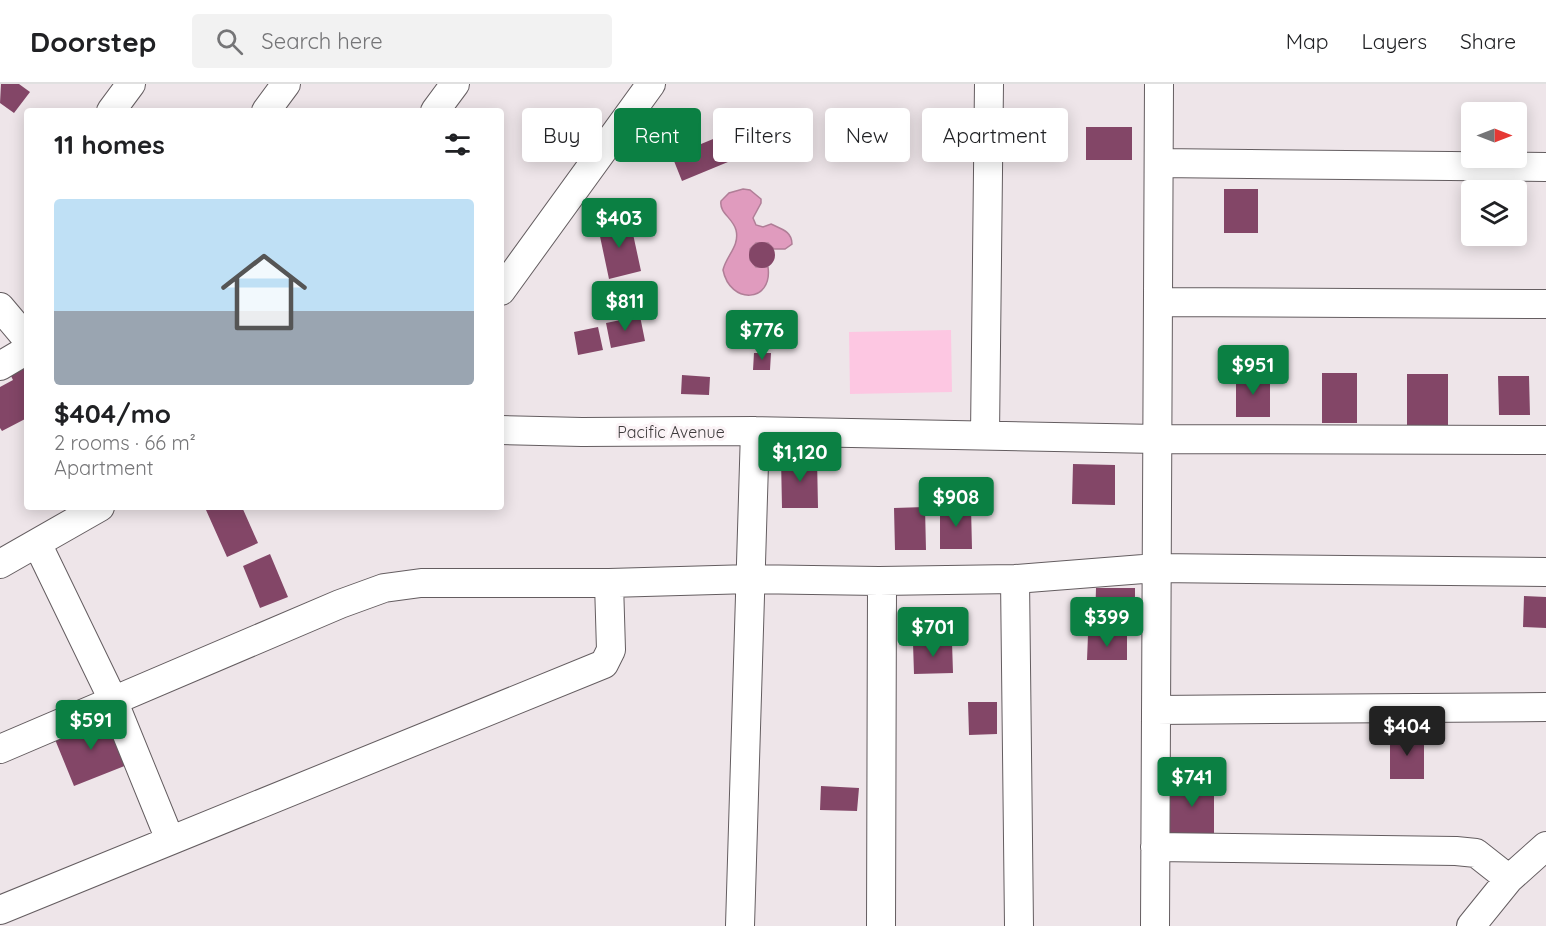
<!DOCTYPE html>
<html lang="en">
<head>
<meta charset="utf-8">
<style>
  :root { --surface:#fff; --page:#f2f2f2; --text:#202124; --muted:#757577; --line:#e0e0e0; --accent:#0b8043 }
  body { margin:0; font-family:Quicksand,sans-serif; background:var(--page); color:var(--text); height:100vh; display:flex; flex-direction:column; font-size:22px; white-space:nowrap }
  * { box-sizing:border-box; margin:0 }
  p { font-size:20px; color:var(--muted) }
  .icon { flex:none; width:33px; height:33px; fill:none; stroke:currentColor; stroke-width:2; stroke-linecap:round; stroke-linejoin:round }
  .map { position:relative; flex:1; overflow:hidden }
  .panel { position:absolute; left:24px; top:24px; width:480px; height:402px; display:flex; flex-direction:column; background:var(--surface); border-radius:6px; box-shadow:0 3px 15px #0003 }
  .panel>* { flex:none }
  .hud { position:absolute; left:522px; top:24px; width:570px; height:54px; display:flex; gap:12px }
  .needle { width:39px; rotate:90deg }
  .buttons { position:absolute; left:1461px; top:18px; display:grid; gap:12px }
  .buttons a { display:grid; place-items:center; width:66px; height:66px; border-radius:6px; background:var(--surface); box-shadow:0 3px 15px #0003; font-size:30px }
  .price { position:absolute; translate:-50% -51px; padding:0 14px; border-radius:6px; background:var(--accent); color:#fff; font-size:20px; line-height:39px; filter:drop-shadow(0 2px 3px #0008) }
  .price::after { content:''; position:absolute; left:50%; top:36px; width:18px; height:14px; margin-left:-9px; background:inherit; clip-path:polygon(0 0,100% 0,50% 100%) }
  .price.current { background:#222; color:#fff }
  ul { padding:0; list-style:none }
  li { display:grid; align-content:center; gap:12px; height:318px; padding:0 30px }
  li span { display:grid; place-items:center; height:186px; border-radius:6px; color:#555 }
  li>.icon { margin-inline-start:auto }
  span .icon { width:108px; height:108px; fill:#fffc; stroke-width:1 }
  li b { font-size:26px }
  h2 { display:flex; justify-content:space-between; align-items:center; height:72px; padding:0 30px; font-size:26px }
  .tag { padding:0 21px; border-radius:6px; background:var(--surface); box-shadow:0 3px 15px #0003; font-size:21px; line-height:54px }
  .tag.current { background:var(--accent); color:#fff }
  header { display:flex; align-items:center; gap:36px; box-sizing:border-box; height:84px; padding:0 30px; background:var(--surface); border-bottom:2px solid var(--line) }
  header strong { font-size:28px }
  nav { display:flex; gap:33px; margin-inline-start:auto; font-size:21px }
  .search { width:420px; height:54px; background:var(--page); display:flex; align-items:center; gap:15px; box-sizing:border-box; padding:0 21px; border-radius:6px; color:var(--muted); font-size:22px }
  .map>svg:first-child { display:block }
  .green { fill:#fdc7e2 }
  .water { fill:#e09bbe; stroke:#b07e97; stroke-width:1.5 }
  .building { fill:#834667 }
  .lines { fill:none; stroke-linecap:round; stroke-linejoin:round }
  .street-casing { stroke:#645d60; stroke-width:30 }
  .street { stroke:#fff; stroke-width:28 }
  .labels { text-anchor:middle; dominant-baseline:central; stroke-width:6; stroke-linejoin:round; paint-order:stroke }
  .street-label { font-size:16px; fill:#3f3c3d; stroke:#fbf3f6 }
</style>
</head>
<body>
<header>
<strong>Doorstep</strong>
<div class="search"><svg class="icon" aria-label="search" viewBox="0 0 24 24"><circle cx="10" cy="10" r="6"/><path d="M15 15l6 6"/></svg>Search here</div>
<nav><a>Map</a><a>Layers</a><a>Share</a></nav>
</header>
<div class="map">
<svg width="1546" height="842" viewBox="0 0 1546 842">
  <rect width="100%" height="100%" fill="#eee5e9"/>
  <path class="green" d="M951 246 952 308 850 310 849 248Z"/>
  <path class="water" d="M743 105 750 106 761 115V119L753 134 756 141 763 143 771 140C781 145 792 147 792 160L785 165H774L768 159H756L750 165V176L756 183H768C773 219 730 221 723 186 726 172 740 162 736 146 733 134 719 129 721 117L729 109Z"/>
  <path class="building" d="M1 0H19L30 8 14 29 0 19Z
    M747 41 757 66 682 97 672 72Z
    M1086 43H1132V76H1086Z
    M1224 105H1258V149H1224Z
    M630 136 641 187 609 195 598 143Z
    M749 171a13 13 0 1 1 26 0a13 13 0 1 1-26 0Z
    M640 232 645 257 611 264 606 239Z
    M598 243 603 266 578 271 574 248Z
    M754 269H771L770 286H753Z
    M27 283V334L2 347 0 344V303L13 296 11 292Z
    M1322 289H1357V339H1322Z
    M1236 290H1270V333H1236Z
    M1407 290H1448V341H1407Z
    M682 291 710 293 709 311 681 310Z
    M1498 292H1529L1530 331H1499Z
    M781 374H817L818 424H782Z
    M1073 380 1115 381V421L1072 420Z
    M940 422H971L972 465H940Z
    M213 423H242L258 459 227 473 206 426Z
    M925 423 926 466H895L894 424Z
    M270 470 288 513 260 524 243 482Z
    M1096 504H1135V539H1095Z
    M1524 512 1546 513V544L1523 543Z
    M1088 551 1127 552V576H1087Z
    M952 558 953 589 914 590 913 559Z
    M968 618H997V650L969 651Z
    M108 632 127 681 74 702 54 653Z
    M1390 651H1424V695H1390Z
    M1170 698H1214V750H1170Z
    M821 702 859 704 857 727 820 726Z"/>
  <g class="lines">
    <g class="street-casing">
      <path id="street" d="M111 27 131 0
        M266 27 286 0
        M435 27 455 0
        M1159 79 1546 83
        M501 207 651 0
        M1158 218 1546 220
        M0 223 27 255
        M0 282 27 266
        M501 346 582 348 755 347 1157 355 1546 356
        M985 351 989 0
        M37 459 113 616 170 756
        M0 480 100 423
        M1015 495 1019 842
        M879 497 882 504 881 842
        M1156 626 1546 623
        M0 665 340 520 384 504 421 499H609L751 495 879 497 1015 495 1156 484 1546 488
        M1155 763 1456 767 1476 769 1509 795
        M0 826 604 580 611 566 609 499
        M740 842 755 347
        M1155 842 1159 0
        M1471 842 1509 795 1546 762"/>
    </g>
    <use href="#street" class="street"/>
  </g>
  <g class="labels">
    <g class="street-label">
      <text x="671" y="348">Pacific Avenue</text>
    </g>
  </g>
</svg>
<div class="buttons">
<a><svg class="needle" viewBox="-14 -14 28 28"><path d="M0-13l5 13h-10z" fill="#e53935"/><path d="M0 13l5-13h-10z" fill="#757577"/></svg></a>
<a><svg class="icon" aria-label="layers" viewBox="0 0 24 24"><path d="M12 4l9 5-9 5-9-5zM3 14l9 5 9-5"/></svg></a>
</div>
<b class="price" style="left:619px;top:165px">$403</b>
<b class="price" style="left:625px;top:248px">$811</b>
<b class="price" style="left:762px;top:277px">$776</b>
<b class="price" style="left:1253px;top:312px">$951</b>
<b class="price" style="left:800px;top:399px">$1,120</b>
<b class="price" style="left:956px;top:444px">$908</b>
<b class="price" style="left:1107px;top:564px">$399</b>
<b class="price" style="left:933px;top:574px">$701</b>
<b class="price" style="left:91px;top:667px">$591</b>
<b class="price current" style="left:1407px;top:673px">$404</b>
<b class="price" style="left:1192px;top:724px">$741</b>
<div class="hud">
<a class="tag">Buy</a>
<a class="tag current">Rent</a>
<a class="tag">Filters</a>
<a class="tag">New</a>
<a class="tag">Apartment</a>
</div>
<section class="panel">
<h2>11 homes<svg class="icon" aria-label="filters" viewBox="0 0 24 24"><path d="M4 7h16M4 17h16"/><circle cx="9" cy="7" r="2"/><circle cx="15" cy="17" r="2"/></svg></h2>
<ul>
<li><span style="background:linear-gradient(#bfe0f5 60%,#9aa5b1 0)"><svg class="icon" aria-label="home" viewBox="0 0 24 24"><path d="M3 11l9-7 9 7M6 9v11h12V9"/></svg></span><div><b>$404/mo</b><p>2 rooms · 66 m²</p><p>Apartment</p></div></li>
</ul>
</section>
</div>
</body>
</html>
